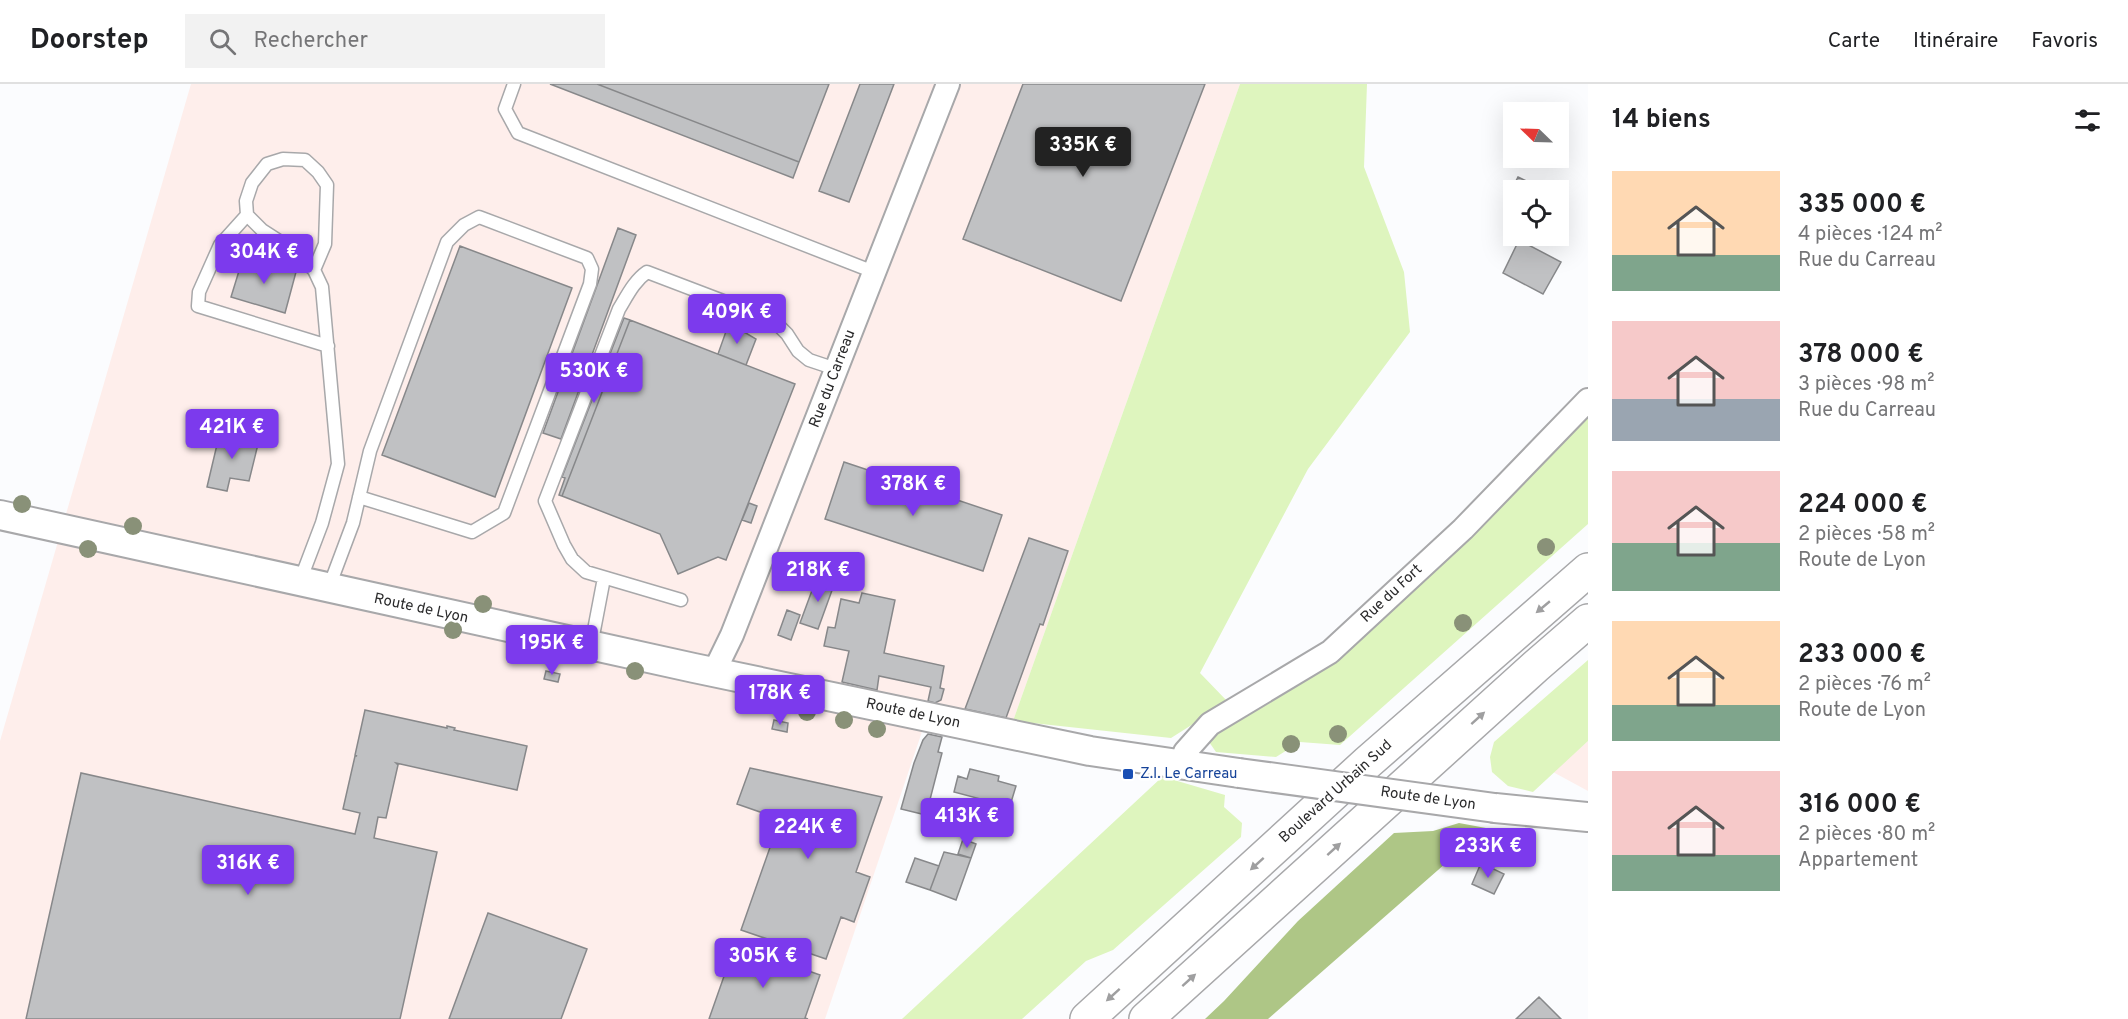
<!DOCTYPE html>
<html lang="fr">
<head>
<meta charset="utf-8">
<style>
  :root { --surface:#fff; --page:#f2f2f2; --text:#202124; --muted:#757577; --line:#e0e0e0; --accent:#7c3aed }
  body { margin:0; font-family:Overpass,sans-serif; background:var(--page); color:var(--text); height:100vh; display:flex; flex-direction:column; font-size:22px; white-space:nowrap }
  * { box-sizing:border-box; margin:0 }
  p { font-size:20px; color:var(--muted) }
  .icon { flex:none; width:33px; height:33px; fill:none; stroke:currentColor; stroke-width:2; stroke-linecap:round; stroke-linejoin:round }
  .map { position:relative; flex:1; overflow:hidden }
  .drawer { display:flex; flex-direction:column; background:var(--surface); width:540px }
  .drawer>* { flex:none }
  .needle { width:39px; rotate:293deg }
  .buttons { position:absolute; left:1503px; top:18px; display:grid; gap:12px }
  .buttons a { display:grid; place-items:center; width:66px; height:66px; border-radius:0px; background:var(--surface); box-shadow:0 6px 24px #0002; font-size:30px }
  .price { position:absolute; translate:-50% -51px; padding:0 14px; border-radius:6px; background:var(--accent); color:#fff; font-size:20px; line-height:39px; filter:drop-shadow(0 2px 3px #0008) }
  .price::after { content:''; position:absolute; left:50%; top:36px; width:18px; height:14px; margin-left:-9px; background:inherit; clip-path:polygon(0 0,100% 0,50% 100%) }
  .price.on { background:#222; color:#fff }
  ul { padding:0; list-style:none }
  li { display:flex; align-items:center; gap:18px; height:150px; padding:0 24px }
  li span { display:grid; place-items:center; flex:none; width:168px; height:120px; border-radius:0px; color:#555 }
  li>.icon { margin-inline-start:auto }
  span .icon { width:72px; height:72px; fill:#fffc; stroke-width:1 }
  li b { font-size:26px }
  h2 { display:flex; justify-content:space-between; align-items:center; height:72px; padding:0 24px; font-size:26px }
  header { display:flex; align-items:center; gap:36px; box-sizing:border-box; height:84px; padding:0 30px; background:var(--surface); border-bottom:2px solid var(--line) }
  header strong { font-size:28px }
  nav { display:flex; gap:33px; margin-inline-start:auto; font-size:21px }
  .search { width:420px; height:54px; background:var(--page); display:flex; align-items:center; gap:15px; box-sizing:border-box; padding:0 21px; border-radius:0px; color:var(--muted); font-size:22px }
  main { display:flex; flex:1; min-height:0 }
  .map>svg:first-child { display:block }
  .industrial { fill:#feeeeb }
  .green { fill:#def5be }
  .forest { fill:#aec686 }
  .building { fill:#c0c1c3; stroke:#87888a; stroke-width:1.5 }
  .lines { fill:none; stroke-linecap:round; stroke-linejoin:round }
  .service-casing { stroke:#a8a8aa; stroke-width:15 }
  .minor-casing { stroke:#a8a8aa; stroke-width:26 }
  .tertiary-casing { stroke:#a8a8aa; stroke-width:32 }
  .trunk-casing { stroke:#a8a8aa; stroke-width:36 }
  .service { stroke:#fff; stroke-width:12 }
  .minor { stroke:#fff; stroke-width:22 }
  .tertiary { stroke:#fff; stroke-width:28 }
  .trunk { stroke:#fff; stroke-width:33 }
  .tertiary-bridge-casing { stroke:#a8a8aa; stroke-width:32; stroke-linecap:butt }
  .tertiary-bridge { stroke:#fff; stroke-width:28 }
  .tree { fill:#899178 }
  .oneway { fill:#9f9fa0 }
  .transit-dot { fill:#1a4fb4; stroke:#fff; stroke-width:2 }
  .labels { text-anchor:middle; dominant-baseline:central; stroke-width:5; stroke-linejoin:round; paint-order:stroke }
  .street-label { font-size:15px; fill:#2a2a2b; stroke:#fff }
  .transit-label { font-size:15px; fill:#164399; stroke:#fff; text-anchor:start }
</style>
</head>
<body>
<header>
<strong>Doorstep</strong>
<div class="search"><svg class="icon" aria-label="search" viewBox="0 0 24 24"><circle cx="10" cy="10" r="6"/><path d="M15 15l6 6"/></svg>Rechercher</div>
<nav><a>Carte</a><a>Itinéraire</a><a>Favoris</a></nav>
</header>
<main>
<div class="map">
<svg width="1588" height="935" viewBox="0 0 1588 935">
  <rect width="100%" height="100%" fill="#fbfcfe"/>
  <path class="industrial" d="M191 0H1240L1013 637 931 621 825 935H0V657Z
    M1588 657V707L1553 688Z"/>
  <path class="green" d="M1240 0H1367L1364 83 1404 188 1410 248 1308 385 1200 589 1228 618 1171 654 1013 637Z
    M1588 330V440L1340 661 1300 658 1276 673 1216 668 1207 655 1215 649 1268 620 1330 578Z
    M1588 576V657L1533 708 1508 702 1492 688 1490 673 1494 658Z
    M1161 694 1174 696 1225 711 1224 723 1242 739 1241 753 1113 866 1086 877 1022 935H902Z"/>
  <path class="forest" d="M1459 739 1486 744 1268 935H1205L1224 917 1298 837 1394 749 1433 747Z"/>
  <path class="building" d="M550 0H597L799 78 793 94Z
    M597 0H829L799 78Z
    M860 0H894L849 118 819 107Z
    M1023 0H1205L1121 217 963 155Z
    M1518 93 1543 105V106L1511 107Z
    M618 144 636 151 561 355 543 349Z
    M1519 156 1561 178 1543 210 1503 189Z
    M460 162 572 204 495 413 382 371Z
    M243 174 296 188 285 229 231 213Z
    M624 234 630 236 562 412 559 411 565 394 562 393Z
    M630 236 795 300 726 476 718 473 678 490 660 450 562 412Z
    M729 239 756 255 746 281 718 270Z
    M220 348 259 356 249 397 230 394 227 407 207 403Z
    M844 378 1002 431 983 487 825 435Z
    M749 419 757 422 751 439 742 436Z
    M1029 454 1068 467 1043 541 1040 540 1006 634 965 625Z
    M817 493 835 498 818 545 800 539Z
    M862 509 895 516 884 569 944 582 940 604 944 605 941 616 935 619 928 617 931 603 879 592 877 606 842 598 849 567 824 562 828 543 835 544 841 515 859 519Z
    M787 526 800 531 791 556 778 551Z
    M546 587 560 590 558 598 544 595Z
    M365 626 447 644V642L455 644 454 646 527 662 517 706 396 679 398 681 386 734 378 733 374 754 437 768 400 935H26L81 689 355 750 360 729 343 725 355 672H357L355 671Z
    M774 636 788 639 787 648 772 645Z
    M928 650 942 653 938 668 942 669 926 731 901 725 914 679 923 656Z
    M750 684 882 713 856 788 870 793 854 838 841 833 826 875 741 846 780 735 737 720Z
    M970 685 999 692 998 697 1016 702 1009 725 992 720V718L954 708 958 692 967 695Z
    M963 755 976 760 971 774 958 770Z
    M944 768 971 774 956 816 930 806Z
    M915 774 939 782 930 806 906 798Z
    M1481 779 1504 790 1494 810 1472 800Z
    M488 829 587 865 561 935H449Z
    M735 861 820 891 805 934 808 935H709Z
    M1539 913 1561 935H1516Z"/>
  <g class="lines">
    <g class="service-casing">
      <path id="service" d="M514 0 505 25 518 49 874 188
        M247 131 220 161 199 208 198 222 328 262
        M300 497 322 439 338 380 322 203 314 186 290 164 262 146 247 131 246 117 252 99 267 80 283 75 305 76 318 88 327 101 325 160 314 186
        M329 503 353 439 370 367 447 158 464 141 479 133 587 174 592 185 590 200 504 429 472 448 359 413
        M681 516 586 488 572 475 564 461 545 417 619 225C627 212 634 197 647 188L773 236 787 250 798 267 809 276 836 285
        M591 562 604 494"/>
    </g>
    <g class="minor-casing">
      <path id="minor" d="M714 588 732 551 948 0
        M1182 681 1185 668 1210 640 1330 568 1463 445 1588 316"/>
    </g>
    <g class="tertiary-casing">
      <path id="tertiary" d="M0 431 694 584 1090 667 1239 689
        M1495 724 1588 733"/>
    </g>
    <g class="trunk-casing">
      <path id="trunk" d="M1087 935 1368 678 1588 486
        M1146 935 1536 582 1588 537"/>
    </g>
    <use href="#service" class="service"/>
    <use href="#minor" class="minor"/>
    <use href="#tertiary" class="tertiary"/>
    <use href="#trunk" class="trunk"/>
    <g class="tertiary-bridge-casing">
      <path id="tertiary-bridge" d="M1239 689 1495 724"/>
    </g>
    <use href="#tertiary-bridge" class="tertiary-bridge"/>
  </g>
  <g class="tree">
    <circle cx="22" cy="420" r="9"/>
    <circle cx="133" cy="442" r="9"/>
    <circle cx="1546" cy="463" r="9"/>
    <circle cx="88" cy="465" r="9"/>
    <circle cx="483" cy="520" r="9"/>
    <circle cx="1463" cy="539" r="9"/>
    <circle cx="453" cy="546" r="9"/>
    <circle cx="635" cy="587" r="9"/>
    <circle cx="807" cy="628" r="9"/>
    <circle cx="844" cy="636" r="9"/>
    <circle cx="877" cy="645" r="9"/>
    <circle cx="1338" cy="650" r="9"/>
    <circle cx="1291" cy="660" r="9"/>
  </g>
  <defs><path id="oneway-solid" d="M-6-.8H1V-3.2L6.5 0L1 3.2V.8H-6Z" transform="scale(1.5)"/></defs>
  <g class="oneway">
    <use href="#oneway-solid" transform="translate(1543 523) rotate(140)"/>
    <use href="#oneway-solid" transform="translate(1478 634) rotate(-42)"/>
    <use href="#oneway-solid" transform="translate(1334 765) rotate(-42)"/>
    <use href="#oneway-solid" transform="translate(1257 780) rotate(138)"/>
    <use href="#oneway-solid" transform="translate(1189 896) rotate(-42)"/>
    <use href="#oneway-solid" transform="translate(1113 911) rotate(138)"/>
  </g>
  <rect class="transit-dot" x="1122" y="684" width="12" height="12" rx="3"/>
  <g class="labels">
    <g class="street-label">
      <text transform="translate(833 295) rotate(-69)">Rue du Carreau</text>
      <text transform="translate(1392 510) rotate(-43)">Rue du Fort</text>
      <text transform="translate(421 525) rotate(12)">Route de Lyon</text>
      <text transform="translate(913 630) rotate(12)">Route de Lyon</text>
      <text transform="translate(1336 708) rotate(-42)">Boulevard Urbain Sud</text>
      <text transform="translate(1428 715) rotate(8)">Route de Lyon</text>
    </g>
    <g class="transit-label">
      <text x="1140" y="690">Z.I. Le Carreau</text>
    </g>
  </g>
</svg>
<div class="buttons">
<a><svg class="needle" viewBox="-14 -14 28 28"><path d="M0-13l5 13h-10z" fill="#e53935"/><path d="M0 13l5-13h-10z" fill="#757577"/></svg></a>
<a><svg class="icon" aria-label="locate" viewBox="0 0 24 24"><circle cx="12" cy="12" r="6"/><path d="M12 2v4M12 18v4M2 12h4M18 12h4"/></svg></a>
</div>
<b class="price on" style="left:1083px;top:94px">335K €</b>
<b class="price" style="left:264px;top:201px">304K €</b>
<b class="price" style="left:737px;top:261px">409K €</b>
<b class="price" style="left:594px;top:320px">530K €</b>
<b class="price" style="left:232px;top:376px">421K €</b>
<b class="price" style="left:913px;top:433px">378K €</b>
<b class="price" style="left:818px;top:519px">218K €</b>
<b class="price" style="left:552px;top:592px">195K €</b>
<b class="price" style="left:780px;top:642px">178K €</b>
<b class="price" style="left:967px;top:765px">413K €</b>
<b class="price" style="left:808px;top:776px">224K €</b>
<b class="price" style="left:1488px;top:795px">233K €</b>
<b class="price" style="left:248px;top:812px">316K €</b>
<b class="price" style="left:763px;top:905px">305K €</b>
</div>
<section class="drawer">
<h2>14 biens<svg class="icon" aria-label="filters" viewBox="0 0 24 24"><path d="M4 7h16M4 17h16"/><circle cx="9" cy="7" r="2"/><circle cx="15" cy="17" r="2"/></svg></h2>
<ul>
<li><span style="background:linear-gradient(#ffd9b3 70%,#7fa58c 0)"><svg class="icon" aria-label="home" viewBox="0 0 24 24"><path d="M3 11l9-7 9 7M6 9v11h12V9"/></svg></span><div><b>335 000 €</b><p>4 pièces · 124 m²</p><p>Rue du Carreau</p></div></li>
<li><span style="background:linear-gradient(#f6c9c9 65%,#9aa5b1 0)"><svg class="icon" aria-label="home" viewBox="0 0 24 24"><path d="M3 11l9-7 9 7M6 9v11h12V9"/></svg></span><div><b>378 000 €</b><p>3 pièces · 98 m²</p><p>Rue du Carreau</p></div></li>
<li><span style="background:linear-gradient(#f6c9c9 60%,#7fa58c 0)"><svg class="icon" aria-label="home" viewBox="0 0 24 24"><path d="M3 11l9-7 9 7M6 9v11h12V9"/></svg></span><div><b>224 000 €</b><p>2 pièces · 58 m²</p><p>Route de Lyon</p></div></li>
<li><span style="background:linear-gradient(#ffd9b3 70%,#7fa58c 0)"><svg class="icon" aria-label="home" viewBox="0 0 24 24"><path d="M3 11l9-7 9 7M6 9v11h12V9"/></svg></span><div><b>233 000 €</b><p>2 pièces · 76 m²</p><p>Route de Lyon</p></div></li>
<li><span style="background:linear-gradient(#f6c9c9 70%,#7fa58c 0)"><svg class="icon" aria-label="home" viewBox="0 0 24 24"><path d="M3 11l9-7 9 7M6 9v11h12V9"/></svg></span><div><b>316 000 €</b><p>2 pièces · 80 m²</p><p>Appartement</p></div></li>
</ul>
</section>
</main>
</body>
</html>
